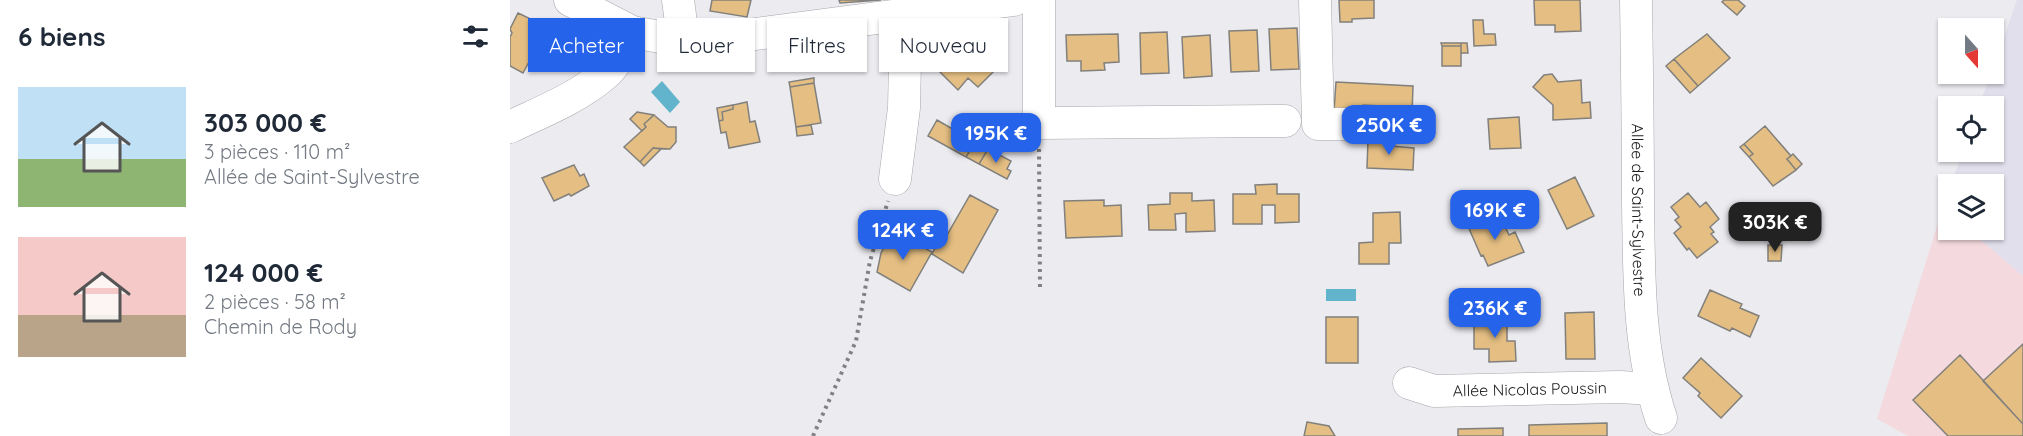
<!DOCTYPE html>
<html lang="fr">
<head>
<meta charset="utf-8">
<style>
  :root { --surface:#fff; --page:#f2f2f3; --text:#1f2937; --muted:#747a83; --accent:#2563eb }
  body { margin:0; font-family:Quicksand,sans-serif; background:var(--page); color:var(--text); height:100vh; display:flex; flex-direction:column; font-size:22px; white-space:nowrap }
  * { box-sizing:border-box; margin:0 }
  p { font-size:20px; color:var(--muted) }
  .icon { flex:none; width:33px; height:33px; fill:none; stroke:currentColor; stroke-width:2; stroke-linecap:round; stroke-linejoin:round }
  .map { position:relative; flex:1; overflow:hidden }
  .drawer { display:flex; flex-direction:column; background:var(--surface); width:510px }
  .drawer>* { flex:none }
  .top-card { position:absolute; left:18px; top:18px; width:570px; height:54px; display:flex; gap:12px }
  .needle { width:39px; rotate:159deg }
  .tools { position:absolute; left:1428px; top:18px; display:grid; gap:12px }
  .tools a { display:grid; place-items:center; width:66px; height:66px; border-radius:0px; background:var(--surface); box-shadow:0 2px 4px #0004; font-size:30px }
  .price { position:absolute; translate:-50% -51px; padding:0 14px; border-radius:12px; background:var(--accent); color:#fff; font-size:20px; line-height:39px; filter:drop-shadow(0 2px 3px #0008) }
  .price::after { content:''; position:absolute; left:50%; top:36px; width:18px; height:14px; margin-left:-9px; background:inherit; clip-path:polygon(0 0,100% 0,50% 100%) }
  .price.current { background:#222; color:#fff }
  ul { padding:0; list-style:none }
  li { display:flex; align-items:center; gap:18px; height:150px; padding:0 18px }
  li span { display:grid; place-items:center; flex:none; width:168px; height:120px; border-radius:0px; color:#555 }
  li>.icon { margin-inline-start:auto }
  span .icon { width:72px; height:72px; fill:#fffc; stroke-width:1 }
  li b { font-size:26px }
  h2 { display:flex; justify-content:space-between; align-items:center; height:72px; padding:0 18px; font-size:26px }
  .pill { padding:0 21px; border-radius:0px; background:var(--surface); box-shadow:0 2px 4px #0004; font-size:21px; line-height:54px }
  .pill.current { background:var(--accent); color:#fff }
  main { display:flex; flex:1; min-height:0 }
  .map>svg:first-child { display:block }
  .built { fill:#e0dfeb }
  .industrial { fill:#f4dade }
  .water { fill:#61b4cb }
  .building { fill:#e4be83; stroke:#82807c; stroke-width:1.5 }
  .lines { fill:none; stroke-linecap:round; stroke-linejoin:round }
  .minor-casing { stroke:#a7a6ab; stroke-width:33 }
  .path { stroke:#818184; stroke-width:4; stroke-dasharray:3 4.5; stroke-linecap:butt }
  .minor { stroke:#fff; stroke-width:32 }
  .labels { text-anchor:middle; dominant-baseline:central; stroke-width:4.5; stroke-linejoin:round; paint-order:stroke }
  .street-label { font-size:16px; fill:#202022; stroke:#f9f8fd }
</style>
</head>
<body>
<main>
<section class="drawer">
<h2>6 biens<svg class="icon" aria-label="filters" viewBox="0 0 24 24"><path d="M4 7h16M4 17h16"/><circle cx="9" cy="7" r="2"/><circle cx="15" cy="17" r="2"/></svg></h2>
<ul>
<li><span style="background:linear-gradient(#bfe0f5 60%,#8fb573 0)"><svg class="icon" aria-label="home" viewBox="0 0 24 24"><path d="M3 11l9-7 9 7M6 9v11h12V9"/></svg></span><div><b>303 000 €</b><p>3 pièces · 110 m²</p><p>Allée de Saint-Sylvestre</p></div></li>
<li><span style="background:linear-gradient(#f6c9c9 65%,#b9a48a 0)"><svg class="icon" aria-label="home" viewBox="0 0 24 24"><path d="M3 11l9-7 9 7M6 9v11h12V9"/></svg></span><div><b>124 000 €</b><p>2 pièces · 58 m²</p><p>Chemin de Rody</p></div></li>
</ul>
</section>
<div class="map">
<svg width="1513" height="436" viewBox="0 0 1513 436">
  <rect width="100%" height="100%" fill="#ebebf0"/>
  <path class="built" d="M1507 0H1513V276L1459 230H1484V184H1441L1453 152H1484V106H1469L1481 74H1484V66Z"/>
  <path class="industrial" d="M1433 207 1438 212V230H1459L1513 276V436H1398L1367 419Z"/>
  <path class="water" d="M152 81 170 102 160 113 141 92Z
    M816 289H846V301H816Z"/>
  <path class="building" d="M202 0H241L237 17 200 11Z
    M329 0H371L330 3Z
    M829 0H864V18L842 19V22H830Z
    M1024 0H1070L1071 31 1045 32V25H1025Z
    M1214 0H1228L1235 6 1227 15 1212 2Z
    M8 13 25 21 21 30 33 36 13 73 0 66V37L2 33 0 29Z
    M963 20H973L974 34H985L986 45 964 46Z
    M787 28 789 69 761 70 759 29Z
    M747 30 749 71 721 72 719 31Z
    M657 32 659 73 631 74 630 33Z
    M467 34 485 52 474 63 483 72 468 87 458 78 448 90 429 71 440 60 436 56 451 40 456 44Z
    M608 34 609 62 594 63 595 70 571 71V61H557L556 35Z
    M1197 34 1220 58 1188 86 1164 59Z
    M700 35 702 76 674 78 672 37Z
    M931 43H951V46H932Z
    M951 43H957L958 53H951Z
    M932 46H951V66H932Z
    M1164 59 1188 86 1180 93 1156 66Z
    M1042 74 1048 82 1071 80 1072 103 1080 102 1081 118 1043 120V105L1023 87 1034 75Z
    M304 78V83L280 87 279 82Z
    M826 82 903 86 902 115 872 114 873 106 853 105V113L824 111Z
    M304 83 311 123 286 127 280 87Z
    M237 102 240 122 245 121 250 142 219 148 216 132 211 133 209 121 213 120 212 112 223 109V105Z
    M223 105V109L212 112 213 120 209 121 207 108Z
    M127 112 144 115 134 124 136 127 132 131 120 119Z
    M144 115 158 127H166V142L160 149 143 148 130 162 114 147 136 127 134 124Z
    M1009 117 1011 148 980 149 978 119Z
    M427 120 465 142 456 157 418 136Z
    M301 125 303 134 287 136 286 127Z
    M1255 126 1281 156 1277 159 1286 170 1263 186 1239 157 1243 154 1234 144Z
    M858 140 881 141V146L904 148 903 170 857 168Z
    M465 142 478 149 469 164 456 157Z
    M1234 144 1243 154 1239 157 1230 147Z
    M143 148 151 149 134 166 130 162Z
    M478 149 501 161 497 169 501 171 497 179 469 164Z
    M1283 154 1292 164 1286 170 1277 159Z
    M64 165 70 176 74 174 79 186 61 196 59 194 44 201 32 178Z
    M1065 177 1084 216 1057 229 1038 190Z
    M767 184V194H789V222L765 223V205H752V224H723V194H746L745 185Z
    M660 193H682V201L704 200 705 231 676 232V213L665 214 666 230H639L638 205 660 204Z
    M1178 193 1190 207 1196 202 1209 219 1200 227 1204 232 1201 234 1208 242 1187 258 1179 248 1177 250 1164 233 1171 227 1165 220 1169 217 1161 207Z
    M460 195 488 210 453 273 422 254 430 239 433 242Z
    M594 200V206L611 205 612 236 556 238 554 201Z
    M890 212 891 243H879V264H849V243L863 242V213Z
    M969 219 981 224 992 220 999 235 1005 232 1014 252 978 266 973 255 971 256 957 224Z
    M383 231 422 252 400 291 367 272 371 253Z
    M1258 245H1272L1271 261H1258Z
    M1200 290 1232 304 1230 308 1249 316 1240 337 1222 328 1220 331 1188 316Z
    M1084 312 1085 359H1056L1055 313Z
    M997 313V341H1005L1006 361 979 362V349H964V324H975L985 314Z
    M816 317H848V363H816Z
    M1513 344V424L1473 381Z
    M1450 355 1513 424V436H1438L1403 400Z
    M1191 358 1232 396 1211 418 1188 396 1190 393 1173 378Z
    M797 422 819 426 825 436H794Z
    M1097 423V436H1019V425Z
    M993 428V436H948V429Z"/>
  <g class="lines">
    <g class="minor-casing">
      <g id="minor">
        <path d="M60 0 122 32 156 38H173L238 35 504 0"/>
        <path d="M168 0 173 38"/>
        <path d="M529 0V123L775 121"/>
        <path d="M805 0 808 124H888"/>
        <path id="s1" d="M1126 0C1127 67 1128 134 1128 201 1129 274 1128 348 1151 418"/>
        <path d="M0 127C31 112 67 98 94 75 107 65 114 46 122 32"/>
        <path d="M385 179 394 108 396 15"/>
        <path id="s2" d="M899 383 924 391 1110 387 1142 389"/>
      </g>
    </g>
    <path class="path" d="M529 149 530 289
      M303 436 346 341 360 261 378 201"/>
    <use href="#minor" class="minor"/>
  </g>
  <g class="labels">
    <g class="street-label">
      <text stroke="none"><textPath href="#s1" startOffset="210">Allée de Saint-Sylvestre</textPath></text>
      <text stroke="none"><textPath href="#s2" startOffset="122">Allée Nicolas Poussin</textPath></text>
    </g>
  </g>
</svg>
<div class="tools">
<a><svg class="needle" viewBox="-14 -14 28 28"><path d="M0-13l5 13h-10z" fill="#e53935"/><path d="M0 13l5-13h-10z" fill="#747a83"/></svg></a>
<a><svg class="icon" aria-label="locate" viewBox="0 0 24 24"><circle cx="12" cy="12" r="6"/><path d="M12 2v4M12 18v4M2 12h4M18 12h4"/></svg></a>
<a><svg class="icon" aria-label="layers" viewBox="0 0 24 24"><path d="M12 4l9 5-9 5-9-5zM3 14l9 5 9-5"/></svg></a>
</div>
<b class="price" style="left:879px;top:156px">250K €</b>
<b class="price" style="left:486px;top:164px">195K €</b>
<b class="price" style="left:985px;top:241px">169K €</b>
<b class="price current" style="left:1265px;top:253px">303K €</b>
<b class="price" style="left:393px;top:261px">124K €</b>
<b class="price" style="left:985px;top:339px">236K €</b>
<div class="top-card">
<a class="pill current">Acheter</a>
<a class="pill">Louer</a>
<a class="pill">Filtres</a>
<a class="pill">Nouveau</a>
</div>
</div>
</main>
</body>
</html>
